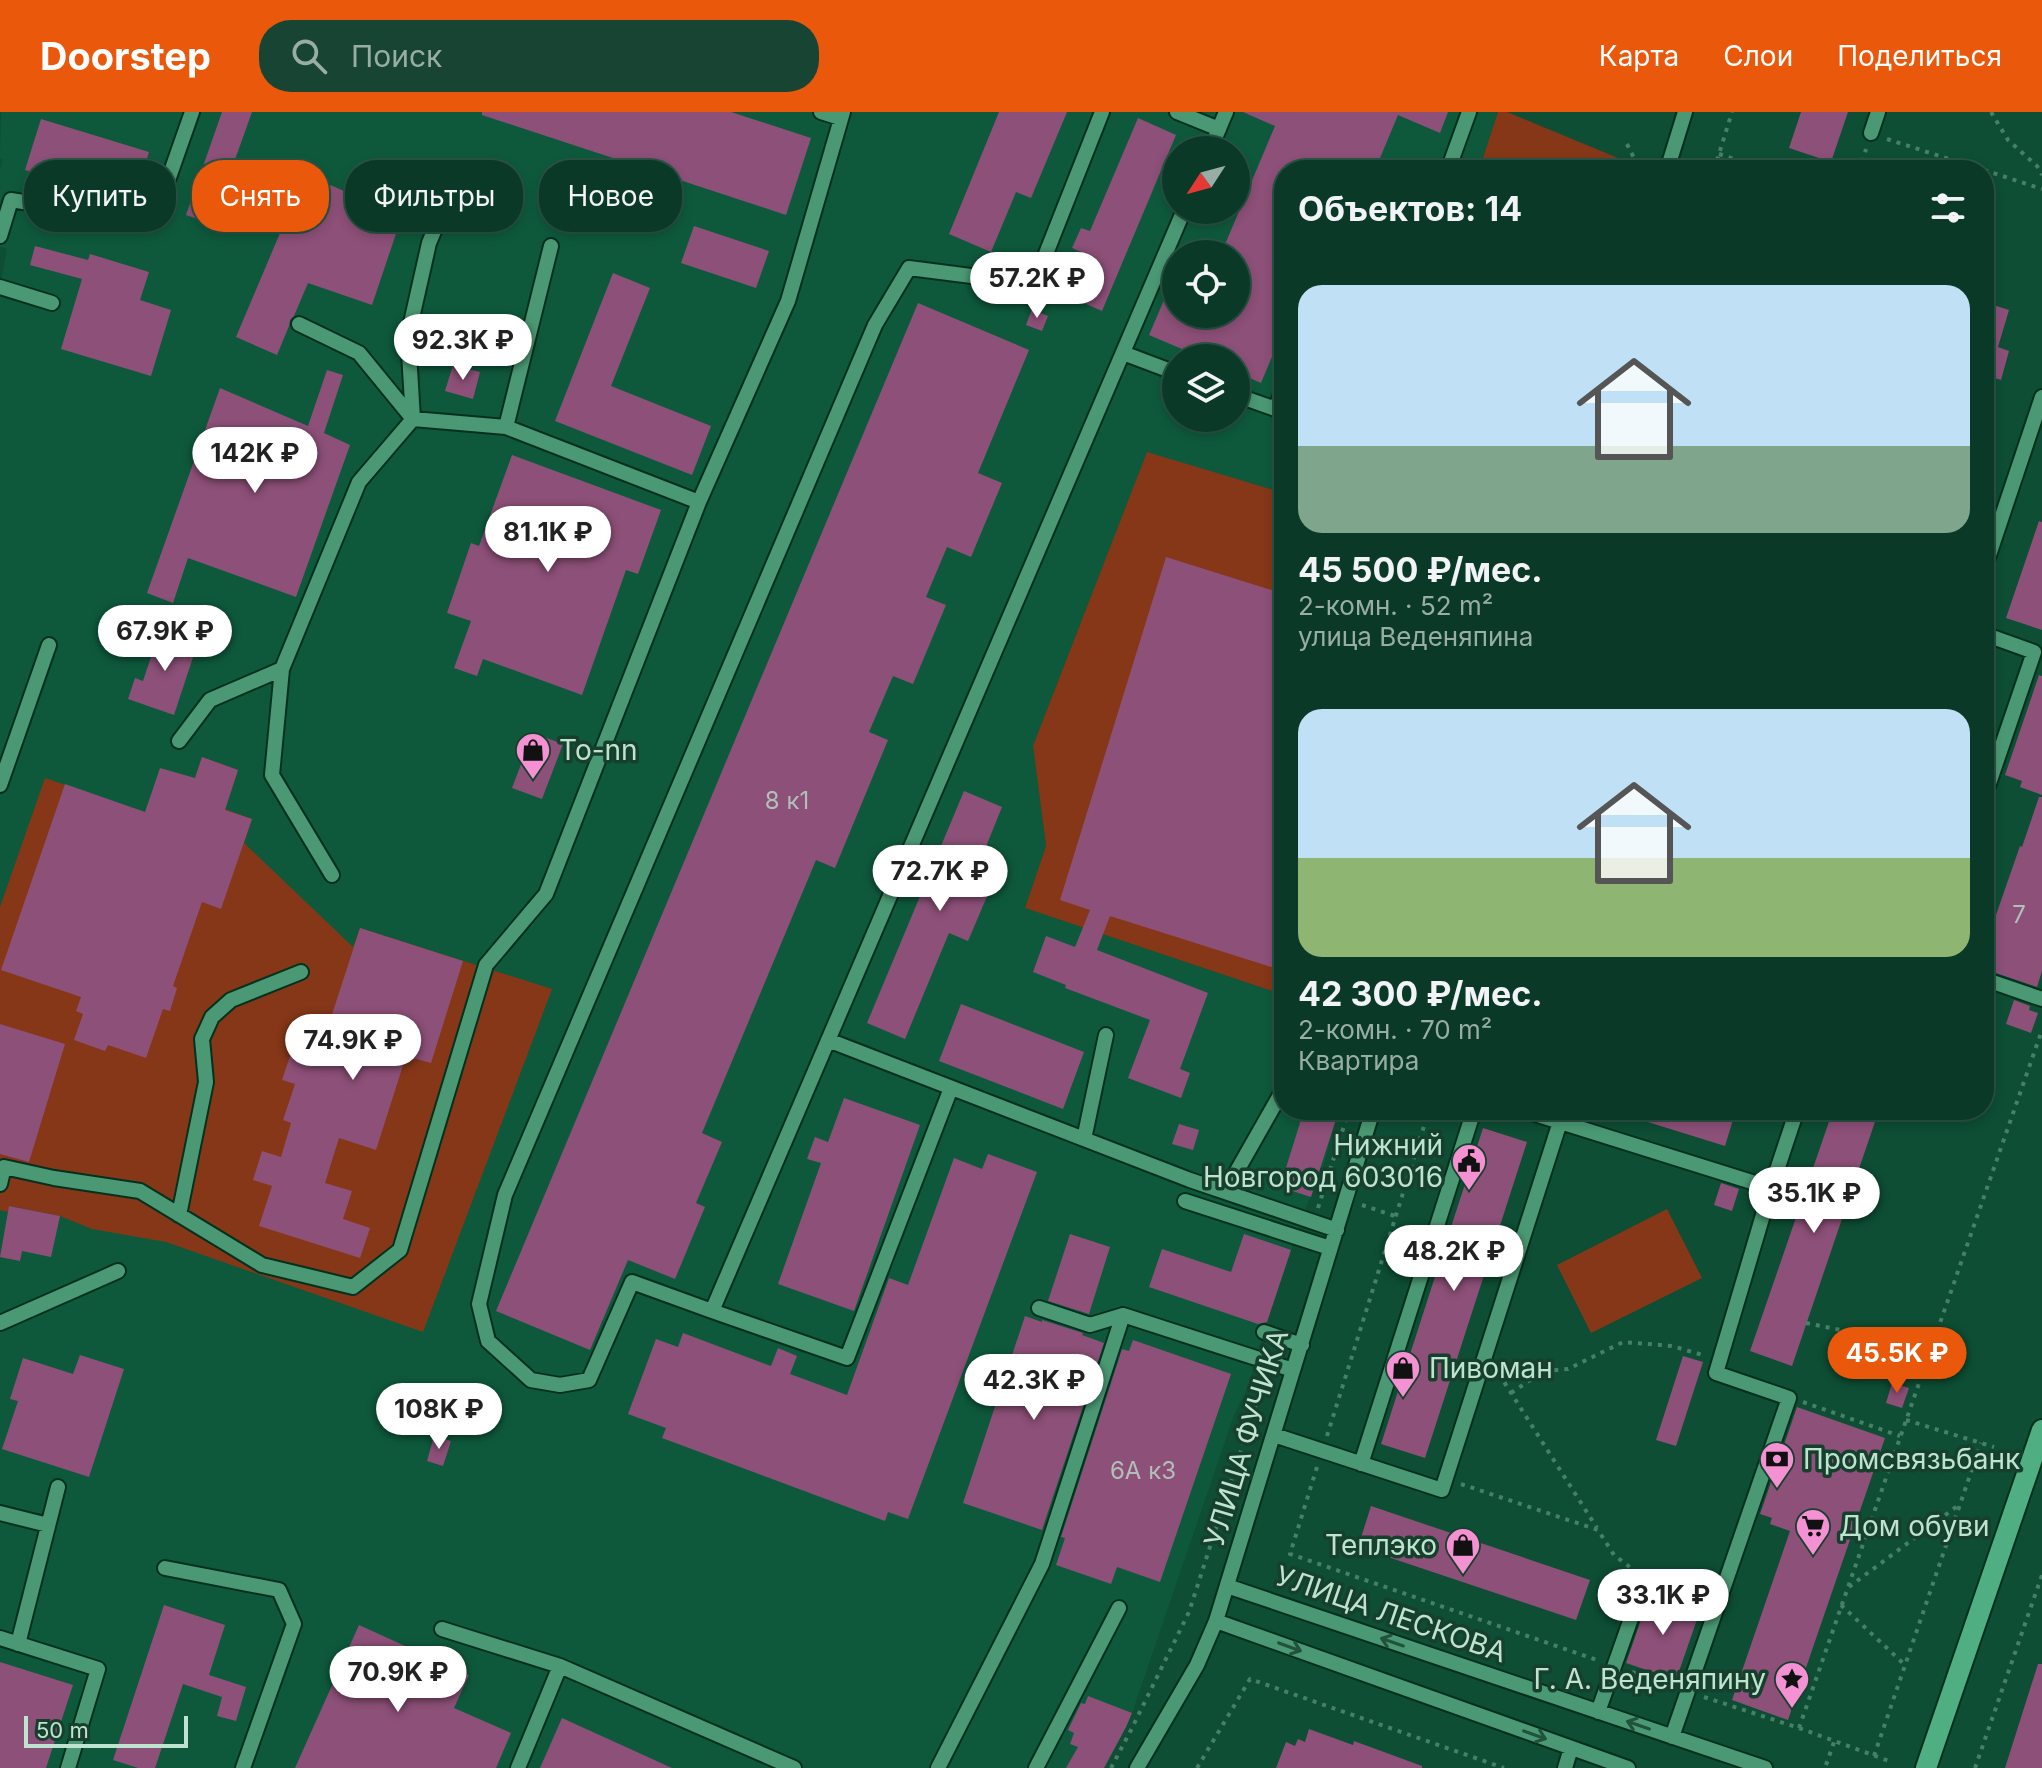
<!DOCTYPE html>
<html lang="ru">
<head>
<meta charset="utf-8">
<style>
  :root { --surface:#0a3a27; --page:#184533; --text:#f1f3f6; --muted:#99ada7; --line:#2a5444; --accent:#ea580c }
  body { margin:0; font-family:Inter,sans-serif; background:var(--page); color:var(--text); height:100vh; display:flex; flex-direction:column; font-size:30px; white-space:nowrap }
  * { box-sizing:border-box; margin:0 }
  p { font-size:26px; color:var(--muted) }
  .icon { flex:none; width:44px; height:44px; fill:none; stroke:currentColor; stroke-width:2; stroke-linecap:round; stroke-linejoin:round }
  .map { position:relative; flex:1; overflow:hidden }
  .details { position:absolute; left:1274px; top:48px; width:720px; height:960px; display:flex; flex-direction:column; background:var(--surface); border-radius:32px; box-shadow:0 4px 12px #0003,0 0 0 2px var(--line) }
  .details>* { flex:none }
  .banner { position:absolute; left:24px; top:48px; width:760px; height:72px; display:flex; gap:16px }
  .needle { width:52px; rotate:234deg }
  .controls { position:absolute; left:1162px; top:24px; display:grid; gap:16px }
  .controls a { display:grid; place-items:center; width:88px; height:88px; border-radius:50%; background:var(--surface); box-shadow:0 4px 12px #0003,0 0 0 2px var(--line); font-size:40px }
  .scale { position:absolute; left:24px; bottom:20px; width:164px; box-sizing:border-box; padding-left:8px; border:4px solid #bee3ce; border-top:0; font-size:22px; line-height:28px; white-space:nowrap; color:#bee3ce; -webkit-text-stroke:6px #16402d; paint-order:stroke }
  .price { position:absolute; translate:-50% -68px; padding:0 18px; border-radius:28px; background:#fff; color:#222; font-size:26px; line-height:52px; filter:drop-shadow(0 2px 4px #0008) }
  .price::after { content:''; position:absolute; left:50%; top:48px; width:24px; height:18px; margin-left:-12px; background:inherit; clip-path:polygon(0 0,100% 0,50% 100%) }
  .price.on { background:var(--accent); color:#fff }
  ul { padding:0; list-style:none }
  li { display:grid; align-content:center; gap:16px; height:424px; padding:0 24px }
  li span { display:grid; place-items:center; height:248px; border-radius:24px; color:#555 }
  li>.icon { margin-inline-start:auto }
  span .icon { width:144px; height:144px; fill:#fffc; stroke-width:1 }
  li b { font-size:34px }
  h2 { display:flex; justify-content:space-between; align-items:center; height:96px; padding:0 24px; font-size:34px }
  .pill { padding:0 28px; border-radius:32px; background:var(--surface); box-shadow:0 4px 12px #0003,0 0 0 2px var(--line); font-size:28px; line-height:72px }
  .pill.on { background:var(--accent); color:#fff }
  header { display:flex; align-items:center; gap:48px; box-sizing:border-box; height:112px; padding:0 40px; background:var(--accent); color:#fff }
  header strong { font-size:38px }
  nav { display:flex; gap:44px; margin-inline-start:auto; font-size:28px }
  .search { width:560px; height:72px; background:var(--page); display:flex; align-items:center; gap:20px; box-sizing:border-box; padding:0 28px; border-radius:32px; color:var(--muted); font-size:30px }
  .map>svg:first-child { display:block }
  .built { fill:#0e593c; fill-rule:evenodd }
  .green { fill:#853718 }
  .building { fill:#8d5078 }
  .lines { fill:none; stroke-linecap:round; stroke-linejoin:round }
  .minor-casing { stroke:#04311e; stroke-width:18 }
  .major-casing { stroke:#04311e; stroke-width:24 }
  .path { stroke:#488067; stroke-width:4; stroke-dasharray:4 6; stroke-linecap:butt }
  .minor { stroke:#4b9974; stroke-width:14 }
  .major { stroke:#50af82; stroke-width:20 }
  .oneway { stroke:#21523b }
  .labels { text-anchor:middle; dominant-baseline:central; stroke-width:7; stroke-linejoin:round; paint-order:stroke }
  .number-label { font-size:24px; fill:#b2beb8 }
  .poi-label { font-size:28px; fill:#bee3ce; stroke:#16402d; text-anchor:start }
  .street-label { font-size:28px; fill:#bee3ce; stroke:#16402d }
</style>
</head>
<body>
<header>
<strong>Doorstep</strong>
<div class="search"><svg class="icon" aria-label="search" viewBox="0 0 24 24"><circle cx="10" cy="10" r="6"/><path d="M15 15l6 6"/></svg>Поиск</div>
<nav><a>Карта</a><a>Слои</a><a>Поделиться</a></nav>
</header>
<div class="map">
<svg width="2042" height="1656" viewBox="0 0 2042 1656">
  <rect width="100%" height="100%" fill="#0d4e34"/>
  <path class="built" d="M1 0H1498L1479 58H1284V381L1147 341 1033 634 1046 734 1025 796 1284 883V998H1338L1319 1071 1316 1070 1300 1111 1262 1226 1248 1275 1234 1303 1132 1601 1126 1615 1104 1656H0V175L7 137 0 135V57L3 48 0 46ZM1176 38H1236V98H1176ZM1176 142H1236V202H1176ZM1176 246H1236V306H1176Z"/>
  <path class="green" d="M1498 0H1507L1630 51 1628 58H1479Z
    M1147 340 1284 381V883L1025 796 1046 734 1033 634Z
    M202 645 238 658 225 697 252 707 244 731 353 835 360 816 552 877 423 1220 166 1130 92 1117 60 1104 10 1094 8 1100 0 1098V795L45 666 144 700 181 706Z
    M1667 1097 1702 1166 1591 1221 1557 1153Z"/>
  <path class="building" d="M222 0H252L212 112 186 103Z
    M482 0H731L811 26 786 103 482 3Z
    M999 0H1067L1031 86 1016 80 991 140 949 122Z
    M1243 0H1448L1440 21 1398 3 1375 58H1284V216L1261 271 1236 260V246H1203L1149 223 1176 160V202H1236V142H1221L1275 14Z
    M1801 0H1848L1831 50 1789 36Z
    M1138 6 1176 23 1102 199 1063 182 1081 140 1072 136 1081 116 1090 119Z
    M41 7 149 40 133 91 25 58Z
    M305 62 367 89 368 86 404 98 372 193 308 171 294 204 290 208 289 214 277 243 236 225Z
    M694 114 769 139 756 176 681 151Z
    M35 134 88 148 90 142 149 160 140 188 171 198 151 264 61 237 82 167 30 153Z
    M613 161 650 176 611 274 711 314 692 363 555 309Z
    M1984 190 2009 198 1998 235 2009 239 2001 268 1989 264V267L1984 266Z
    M918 191 1029 238 978 361 1002 371 971 445 947 435 926 485 946 493 913 572 893 564 869 620 888 628 835 756 816 748 702 1021 722 1030 696 1091 705 1095 675 1167 628 1148 590 1238 496 1199Z
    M1032 197 1048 204 1042 219 1026 213Z
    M453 253 480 260 473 287 445 279Z
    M327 258 343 263 324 321 350 333 296 485 188 446 173 491 147 481 220 276 308 314Z
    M512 343 661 398 638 462 626 458 582 583 483 547 477 564 454 556 471 509 447 501 471 431 479 434Z
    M2039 409 2042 410V518L2006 506Z
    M1166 445 1284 482V859L1110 804 1097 838 1208 881 1180 957 1190 961 1181 986 1128 966 1150 908 1065 876 1066 873 1033 860 1046 824 1075 835 1090 798 1060 788Z
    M160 518 198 530 174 603 128 587 135 566 143 569Z
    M2039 563 2042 564V683L2020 675 2022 669 2005 663Z
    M533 621 563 632 542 687 512 676Z
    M202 645 238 658 225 698 252 707 221 797 202 790 173 874 177 876 170 899 163 897 146 946 108 933 105 939 74 928 83 902 76 899 81 885 1 858 65 672 145 700 160 656 195 666Z
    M964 679 1002 695 979 752 997 761 968 829 949 821 905 927 867 911Z
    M2039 685H2042V859L2037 875 1984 857V845L1991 824 1989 823 2020 734 2022 735Z
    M360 816 463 849 431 951 406 944 376 1038 339 1026 325 1071 352 1079 343 1107 370 1116 360 1146 259 1114 272 1074 253 1068 262 1039 281 1045 291 1011 283 1008 295 972 282 968 295 929 307 933 313 914 327 918Z
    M2014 888 2030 894 2029 898 2038 901 2031 921 2006 912Z
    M961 892 1084 940 1063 997 939 949Z
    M0 912 65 932 29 1050 0 1042Z
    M844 986 920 1013 854 1199 778 1172 821 1051 807 1047 815 1025 828 1030Z
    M1304 998H1339L1311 1085 1280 1075Z
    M1622 998H1736L1725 1034 1622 1002Z
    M1833 998H1879L1792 1254 1750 1239Z
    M1179 1012 1199 1018 1193 1038 1172 1032Z
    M1483 1016 1527 1030 1425 1346 1381 1332Z
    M988 1042 1037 1060 908 1407 888 1400 885 1409 662 1326 666 1316 628 1302 656 1227 678 1235 683 1221 771 1254 778 1236 797 1244 790 1262 847 1283 889 1166 908 1173 954 1046 982 1057Z
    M1721 1071 1739 1077 1732 1099 1714 1093Z
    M9 1094 60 1104 51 1145 22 1139 20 1149 0 1145Z
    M1070 1122 1110 1135 1089 1202 1048 1189Z
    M1244 1122 1291 1138 1267 1210 1258 1212 1149 1175 1162 1137 1231 1160Z
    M1025 1204 1042 1210V1208L1083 1221 1082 1223 1104 1231 1042 1418 963 1391Z
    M1133 1228 1231 1262 1160 1470 1117 1455 1111 1472 1056 1453 1065 1426 1061 1425 1122 1237 1129 1239Z
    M80 1243 124 1257 89 1365 2 1337 18 1289 10 1287 23 1246 73 1262Z
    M1683 1244 1703 1250 1676 1334 1656 1328Z
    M1892 1271 1909 1276 1902 1296 1886 1291Z
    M1797 1295 1885 1326 1788 1608 1732 1588 1790 1419 1770 1412 1772 1406 1760 1402Z
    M434 1324 451 1329 443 1354 427 1349Z
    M1371 1394 1590 1468 1576 1508 1358 1435Z
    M1650 1482 1700 1499 1676 1568 1626 1551Z
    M164 1493 225 1513 209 1563 246 1575 236 1609 217 1604 222 1585 183 1572 155 1656H138L113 1648Z
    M359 1513 469 1563 454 1596 511 1621 496 1656H295Z
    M0 1550 73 1573 46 1656H0Z
    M2038 1552H2042V1656H2005Z
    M1088 1584 1132 1601 1126 1615 1104 1656H1066L1078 1635 1070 1632 1074 1621 1068 1618 1081 1591 1085 1592Z
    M562 1606 672 1656H540Z
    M1309 1617 1353 1633 1354 1629 1422 1654V1656H1276L1286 1630 1295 1634 1298 1627 1305 1630Z"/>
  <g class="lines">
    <g class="minor-casing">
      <path id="minor" d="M821 0 840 6
        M1102 0 1034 172 909 156 875 213 505 1083 479 1192 488 1229 531 1268 560 1273 589 1268 632 1170 712 1199 1184 98
        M1177 0 1219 17
        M1871 21 1878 0
        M1210 38 1226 0
        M1448 58 1469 0
        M1667 58 1685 0
        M0 124 11 88 153 111 192 0
        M0 175 52 191
        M299 212 359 241 413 307 408 224 429 131 458 62
        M1123 241 1176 261
        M1236 283 1284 300
        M1275 297 1284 276
        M506 315 551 134
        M1984 458 2042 285
        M1984 522 2034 540 1984 686
        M179 629 210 588 282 557
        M0 673 49 533
        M332 763 272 663 282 557 359 370 413 307 506 315 699 390
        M1984 867 2042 887
        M828 928 1190 1068 1337 1118
        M1522 998 1771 1076
        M1084 1027 1106 923
        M0 1072 4 1055 54 1066 140 1079 262 1153 353 1175 400 1138 486 853 546 782 699 390 788 189 843 0
        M1225 1080 1284 976
        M1185 1089 1330 1136
        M179 1103 206 970 202 927 212 905 231 888 301 860
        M1039 1196 1090 1213 1123 1203 1293 1258
        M712 1199 847 1246 951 976
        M0 1211 118 1159
        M1264 1220 1302 1233
        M1274 1323 1442 1378 1560 1010
        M1361 1352 1474 998
        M0 1401 48 1413
        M165 1456 279 1478 294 1512 243 1656
        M1227 1474 1765 1656
        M1216 1509 1628 1656
        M442 1517 560 1554 518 1656
        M0 1526 98 1557 68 1656
        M18 1532 58 1375
        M560 1554 794 1656
        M1598 1600 1645 1467 1683 1480
        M1672 1625 1789 1286 1716 1261 1771 1076 1797 998
        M938 1656 1042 1452 1123 1203
        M1036 1656 1119 1496
        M1137 1656 1197 1553 1216 1509 1373 998
        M1565 1656 1571 1636"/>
    </g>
    <g class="major-casing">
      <path id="major" d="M1926 1656 2042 1318"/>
    </g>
    <path class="path" d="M1991 0 2008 28 2037 54 2042 63
      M1887 27 1983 58
      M1627 32 1637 52 1635 58
      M1719 42 1767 58
      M1714 58 1732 0
      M1857 58 1862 52 1866 37
      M1984 58 2042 77
      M1362 1093 1395 1104
      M1318 1096 1349 998
      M1806 1211 1931 1236
      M1499 1262 1597 1416
      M1248 1275 1260 1280
      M1511 1281 1544 1259 1568 1257 1623 1230 1672 1234 1706 1244
      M1803 1290 1900 1324
      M1906 1308 1994 1335
      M1327 1324 1429 998
      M1317 1355 1290 1442 1597 1548
      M1461 1372 1598 1418 1614 1443 1631 1456
      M1849 1475 1960 1392
      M1841 1493 1905 1553
      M1632 1560 1672 1574
      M1704 1585 1799 1616 1889 1649
      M1799 1616 2042 918
      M1874 1644 1981 1331
      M1826 1653 1834 1630
      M1111 1656 1131 1618 1189 1500 1265 1264
      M1197 1656 1250 1567 1504 1656
      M1975 1656 2042 1463"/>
    <use href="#minor" class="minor"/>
    <use href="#major" class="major"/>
  </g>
  <defs><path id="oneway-shaft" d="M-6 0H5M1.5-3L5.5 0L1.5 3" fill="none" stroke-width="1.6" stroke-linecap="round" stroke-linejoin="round" transform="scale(2)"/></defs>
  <g class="oneway">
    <use href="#oneway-shaft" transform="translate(1392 1530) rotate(-161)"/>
    <use href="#oneway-shaft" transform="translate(1290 1535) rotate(20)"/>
    <use href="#oneway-shaft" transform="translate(1638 1613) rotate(-161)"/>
    <use href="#oneway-shaft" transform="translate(1535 1623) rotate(20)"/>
  </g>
  <defs>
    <g id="shop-pin" transform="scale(1.8)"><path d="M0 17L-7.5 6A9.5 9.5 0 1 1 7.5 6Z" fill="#f491d3" stroke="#16402d"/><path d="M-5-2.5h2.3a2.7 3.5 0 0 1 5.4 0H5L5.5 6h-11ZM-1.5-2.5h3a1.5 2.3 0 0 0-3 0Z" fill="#111"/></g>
    <g id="civic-pin" transform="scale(1.8)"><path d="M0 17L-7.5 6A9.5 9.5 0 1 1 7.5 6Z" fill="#f491d3" stroke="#16402d"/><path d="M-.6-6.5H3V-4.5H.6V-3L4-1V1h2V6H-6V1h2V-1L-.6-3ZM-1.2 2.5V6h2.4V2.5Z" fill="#111"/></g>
    <g id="bank-pin" transform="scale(1.8)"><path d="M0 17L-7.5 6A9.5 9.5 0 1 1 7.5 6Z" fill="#f491d3" stroke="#16402d"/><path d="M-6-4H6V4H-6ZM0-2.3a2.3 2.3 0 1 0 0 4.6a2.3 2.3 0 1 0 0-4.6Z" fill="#111"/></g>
    <g id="supermarket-pin" transform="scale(1.8)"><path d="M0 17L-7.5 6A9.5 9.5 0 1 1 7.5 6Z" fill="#f491d3" stroke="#16402d"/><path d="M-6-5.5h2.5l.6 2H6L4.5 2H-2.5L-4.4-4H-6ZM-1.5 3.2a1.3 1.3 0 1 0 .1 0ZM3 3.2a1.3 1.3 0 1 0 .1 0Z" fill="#111"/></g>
    <g id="sight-pin" transform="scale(1.8)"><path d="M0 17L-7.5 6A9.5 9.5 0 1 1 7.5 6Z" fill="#f491d3" stroke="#16402d"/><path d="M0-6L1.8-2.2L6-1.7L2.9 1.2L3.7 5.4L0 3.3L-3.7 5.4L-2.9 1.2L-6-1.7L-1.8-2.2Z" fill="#111"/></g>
  </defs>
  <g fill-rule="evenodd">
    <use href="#shop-pin" x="533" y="638"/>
    <use href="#civic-pin" x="1469" y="1049"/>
    <use href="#shop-pin" x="1403" y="1256"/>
    <use href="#bank-pin" x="1777" y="1347"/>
    <use href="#supermarket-pin" x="1813" y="1414"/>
    <use href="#shop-pin" x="1463" y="1433"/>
    <use href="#sight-pin" x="1792" y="1567"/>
  </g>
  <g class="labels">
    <g class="number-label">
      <text x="787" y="688">8 к1</text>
      <text x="2019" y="802">7</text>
      <text x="1143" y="1358">6А к3</text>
    </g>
    <g class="poi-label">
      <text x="559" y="638">To-nn</text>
      <text x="1443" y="1033" text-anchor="end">Нижний<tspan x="1443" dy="32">Новгород 603016</tspan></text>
      <text x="1429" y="1256">Пивоман</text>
      <text x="1803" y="1347">Промсвязьбанк</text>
      <text x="1839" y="1414">Дом обуви</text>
      <text x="1437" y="1433" text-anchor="end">Теплэко</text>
      <text x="1766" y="1567" text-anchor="end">Г. А. Веденяпину</text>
    </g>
    <g class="street-label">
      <text transform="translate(1246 1326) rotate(-73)">УЛИЦА ФУЧИКА</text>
      <text transform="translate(1391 1502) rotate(19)">УЛИЦА ЛЕСКОВА</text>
    </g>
  </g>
</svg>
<div class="controls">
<a><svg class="needle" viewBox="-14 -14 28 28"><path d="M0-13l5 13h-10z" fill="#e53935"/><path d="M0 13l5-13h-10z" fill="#99ada7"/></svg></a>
<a><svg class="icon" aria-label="locate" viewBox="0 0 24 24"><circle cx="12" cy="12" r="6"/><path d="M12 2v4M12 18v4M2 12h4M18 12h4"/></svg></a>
<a><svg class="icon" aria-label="layers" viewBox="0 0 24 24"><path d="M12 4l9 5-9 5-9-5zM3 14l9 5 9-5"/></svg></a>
</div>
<div class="scale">50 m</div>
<b class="price" style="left:1037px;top:208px">57.2K ₽</b>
<b class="price" style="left:463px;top:270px">92.3K ₽</b>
<b class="price" style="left:255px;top:383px">142K ₽</b>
<b class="price" style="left:548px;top:462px">81.1K ₽</b>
<b class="price" style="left:165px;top:561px">67.9K ₽</b>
<b class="price" style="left:940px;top:801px">72.7K ₽</b>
<b class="price" style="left:353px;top:970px">74.9K ₽</b>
<b class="price" style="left:1814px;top:1123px">35.1K ₽</b>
<b class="price" style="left:1454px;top:1181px">48.2K ₽</b>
<b class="price on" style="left:1897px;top:1283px">45.5K ₽</b>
<b class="price" style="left:1034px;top:1310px">42.3K ₽</b>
<b class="price" style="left:439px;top:1339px">108K ₽</b>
<b class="price" style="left:1663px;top:1525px">33.1K ₽</b>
<b class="price" style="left:398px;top:1602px">70.9K ₽</b>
<div class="banner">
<a class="pill">Купить</a>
<a class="pill on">Снять</a>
<a class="pill">Фильтры</a>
<a class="pill">Новое</a>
</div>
<section class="details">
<h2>Объектов: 14<svg class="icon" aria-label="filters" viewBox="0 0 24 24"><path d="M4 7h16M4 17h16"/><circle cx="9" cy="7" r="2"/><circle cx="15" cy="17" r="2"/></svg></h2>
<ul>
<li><span style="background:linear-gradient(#bfe0f5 65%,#7fa58c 0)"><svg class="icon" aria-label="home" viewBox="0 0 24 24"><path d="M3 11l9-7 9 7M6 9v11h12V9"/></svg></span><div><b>45 500 ₽/мес.</b><p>2-комн. · 52 m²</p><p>улица Веденяпина</p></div></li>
<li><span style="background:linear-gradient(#bfe0f5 60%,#8fb573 0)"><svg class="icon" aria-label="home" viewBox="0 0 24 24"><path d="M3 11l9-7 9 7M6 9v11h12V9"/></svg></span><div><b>42 300 ₽/мес.</b><p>2-комн. · 70 m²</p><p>Квартира</p></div></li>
</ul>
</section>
</div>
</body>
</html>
